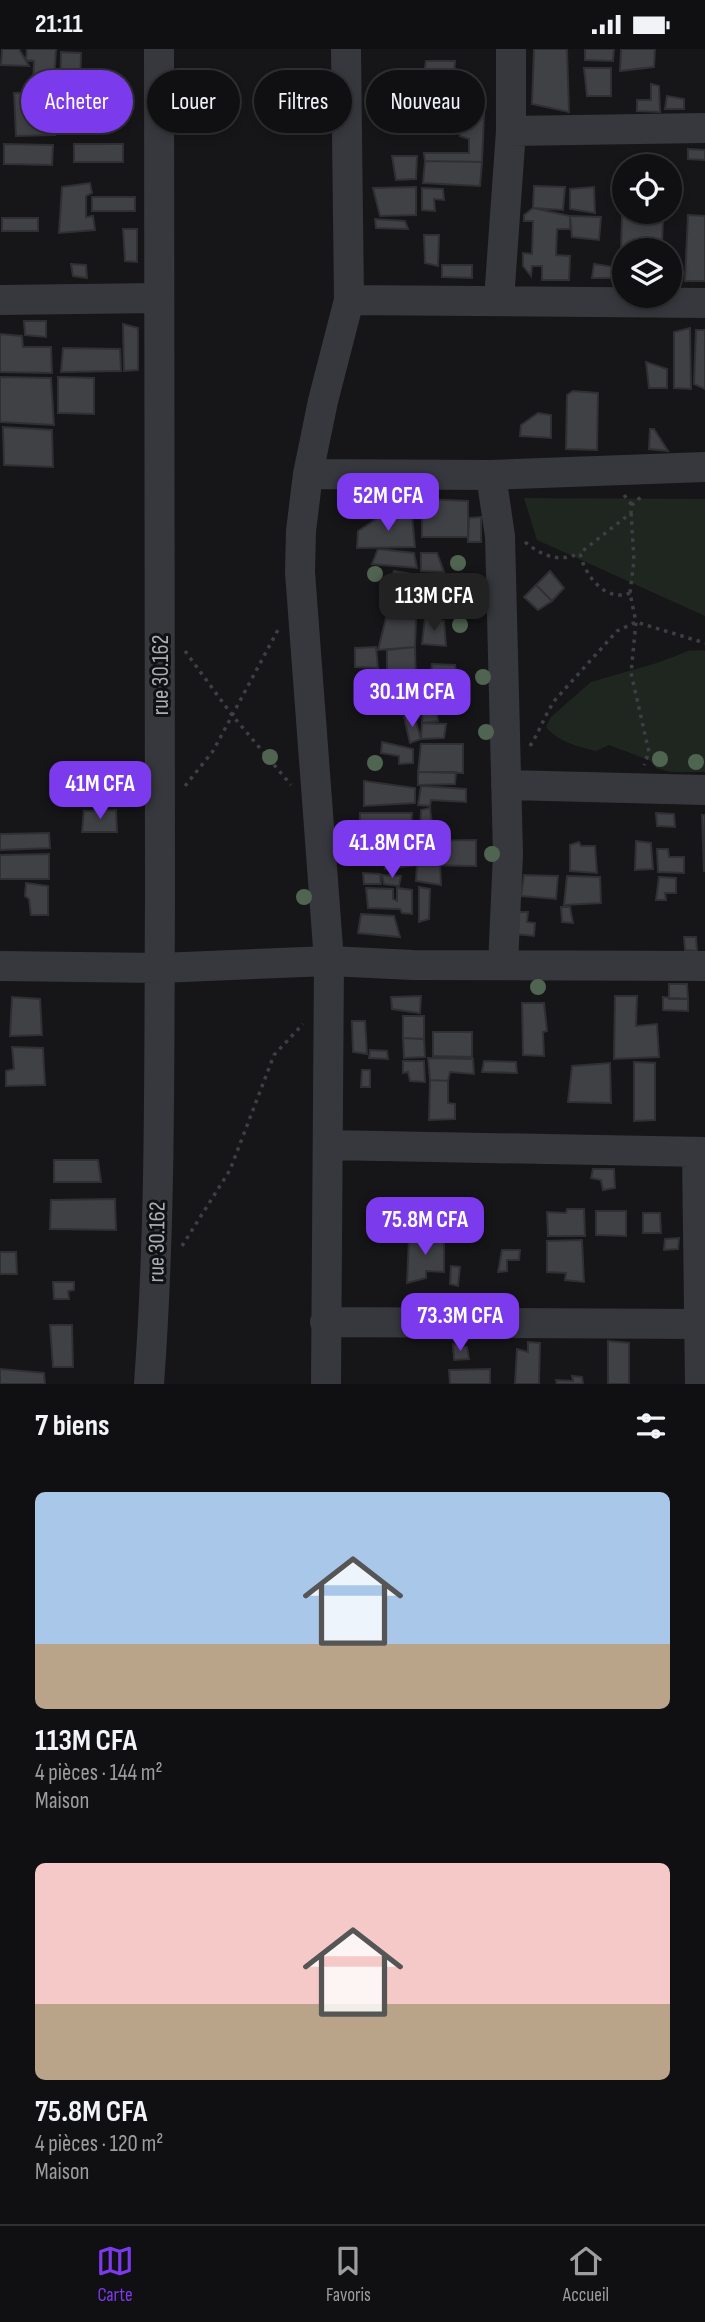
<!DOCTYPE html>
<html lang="fr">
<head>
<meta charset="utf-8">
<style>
  :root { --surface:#101012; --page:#19191b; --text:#f1f3f6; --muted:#9c9d9f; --line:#303032; --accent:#7c3aed }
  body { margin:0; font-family:"Sofia Sans Condensed",sans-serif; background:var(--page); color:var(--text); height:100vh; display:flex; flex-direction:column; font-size:26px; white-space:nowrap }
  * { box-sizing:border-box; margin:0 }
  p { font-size:23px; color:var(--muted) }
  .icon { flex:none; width:38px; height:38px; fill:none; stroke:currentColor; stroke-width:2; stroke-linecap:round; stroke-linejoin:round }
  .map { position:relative; height:1335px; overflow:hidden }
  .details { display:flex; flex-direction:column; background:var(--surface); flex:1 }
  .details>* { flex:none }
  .guide { position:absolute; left:21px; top:21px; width:663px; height:63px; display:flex; gap:14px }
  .controls { position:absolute; left:612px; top:105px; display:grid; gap:14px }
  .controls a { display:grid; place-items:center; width:70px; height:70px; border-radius:50%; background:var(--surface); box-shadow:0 4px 10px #0003,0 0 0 2px var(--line); font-size:35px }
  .price { position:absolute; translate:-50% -60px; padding:0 16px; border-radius:14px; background:var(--accent); color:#fff; font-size:23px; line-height:46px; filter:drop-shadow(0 2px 4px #0008) }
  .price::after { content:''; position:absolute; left:50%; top:42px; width:21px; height:16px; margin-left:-10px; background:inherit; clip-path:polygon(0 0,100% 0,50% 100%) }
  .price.current { background:#222; color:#fff }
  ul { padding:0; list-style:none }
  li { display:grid; align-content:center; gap:14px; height:371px; padding:0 35px }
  li span { display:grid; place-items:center; height:217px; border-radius:10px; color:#555 }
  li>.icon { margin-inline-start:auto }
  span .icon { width:126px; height:126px; fill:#fffc; stroke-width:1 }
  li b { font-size:30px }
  h2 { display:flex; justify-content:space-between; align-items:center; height:84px; padding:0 35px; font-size:30px }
  .pill { padding:0 24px; border-radius:32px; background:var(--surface); box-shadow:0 4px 10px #0003,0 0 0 2px var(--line); font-size:24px; line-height:63px }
  .pill.current { background:var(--accent); color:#fff }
  .status { display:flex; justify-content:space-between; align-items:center; height:49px; padding:0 35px; background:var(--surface); direction:ltr }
  .status svg { height:19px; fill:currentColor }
  .dock { display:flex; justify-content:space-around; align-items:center; height:98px; border-top:2px solid var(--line); background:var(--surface); font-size:19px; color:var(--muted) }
  .dock a { display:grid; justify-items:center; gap:4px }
  .dock .current { color:var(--accent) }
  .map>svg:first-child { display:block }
  .green { fill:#1e261f }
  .building { fill:#404145; stroke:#303034; stroke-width:2 }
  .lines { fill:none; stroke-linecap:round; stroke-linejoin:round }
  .path { stroke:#3d3f44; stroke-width:3.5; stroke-dasharray:3.5 5; stroke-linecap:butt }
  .minor { stroke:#37383d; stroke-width:30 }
  .tree { fill:#506452 }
  .labels { text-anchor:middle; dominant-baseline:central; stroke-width:6; stroke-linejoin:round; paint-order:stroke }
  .street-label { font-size:23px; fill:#a8adb8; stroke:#111113 }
</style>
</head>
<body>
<div class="status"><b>21:11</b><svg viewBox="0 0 49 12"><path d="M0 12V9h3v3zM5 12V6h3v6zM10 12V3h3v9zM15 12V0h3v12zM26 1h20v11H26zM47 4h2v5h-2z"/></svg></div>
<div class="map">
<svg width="705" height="1335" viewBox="0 0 705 1335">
  <rect width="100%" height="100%" fill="#161618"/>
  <path class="green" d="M524 449 705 450V567L537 491Z
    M702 601 705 602V723H671L656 719 651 712 609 696 596 702C577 697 560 694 546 678L551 668 591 633 660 613 688 602Z"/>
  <path class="building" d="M2 0H19L29 17 1 16Z
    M27 0H56L54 35 33 34 34 12 26 11Z
    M534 0H567L569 63 532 55Z
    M585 0H614L613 12 585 11Z
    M621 0H655L654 18 620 22Z
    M61 3 81 4 80 41 60 40Z
    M426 12H455L453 41 424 40 428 25 424 24Z
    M584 19H611V47H587Z
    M651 35 659 37 660 63 637 62V51H651Z
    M54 43 55 86 16 87 14 44Z
    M464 44 485 45 482 113 425 112 424 104H469V90L460 87Z
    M667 47 684 50V60H665Z
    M79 49 125 50V70L79 69Z
    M61 53 70 54 69 85H60Z
    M4 95 53 96 52 116 4 115Z
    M74 95H123V113H74Z
    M688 100 705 101V111L688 110Z
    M392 107H417L416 130 396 131Z
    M425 112 482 113 480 137 423 134Z
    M621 125 625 126V152H621Z
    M90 134 92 144 86 147V168L93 167 95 181 59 184 62 138Z
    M534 137 565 138 563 161 533 159Z
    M416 138V166L380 167 373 139Z
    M594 138 595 164 570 160V140Z
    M422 139 443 140 444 151 434 150 435 162 422 161Z
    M92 148H135V162H92Z
    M533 159 570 167V180H557L556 206 570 207 569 231H542V217H532L531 227 523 217V204L532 205 533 172H524V166Z
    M688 166 705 167V232H685Z
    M570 167 601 168 599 191 572 188Z
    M622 168 663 170 662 195 643 194V201H621Z
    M2 169H38V182H2Z
    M375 170 405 172 408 180 376 179Z
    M123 180H137V213L125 212Z
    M424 186H439L438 217 425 214Z
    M71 215 86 216 87 229 73 227Z
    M594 215 614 218 613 229H592Z
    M442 216H472V229L442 228Z
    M24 272H46V288L25 286Z
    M123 275 138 279V321L124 322Z
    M690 279 691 340 674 339V283Z
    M696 281H705V340L694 335Z
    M0 285 22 287 23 298H51L52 324 0 323Z
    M63 299 120 300 121 322 61 323Z
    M646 313 667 320V339H649Z
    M0 328 51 329 54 376 0 373Z
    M58 328 94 329V365L58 364Z
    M573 342 598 344 597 401 566 400 567 346Z
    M538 364 551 366V389L520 387 521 376Z
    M3 378 52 381 53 418 4 416Z
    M650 380H654L668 402 649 400Z
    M422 450 468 452V488H422Z
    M381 467H412L415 498 357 499 358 482Z
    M481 468V493H468L469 469Z
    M378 500 414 504 417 519 372 515Z
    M421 504H437L444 523 421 522Z
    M394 522 412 525 415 545 387 546Z
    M550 522 564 539 552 552 536 536Z
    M421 531 458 532V546L423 545Z
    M536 536 552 552 538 561 524 548Z
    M461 551 462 565 433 564 435 552Z
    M386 569 416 570 415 598 378 601Z
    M425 569 444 572 446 597 422 595Z
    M376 598 378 619 355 618V599Z
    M415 598 416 636 387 639V601Z
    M432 615 455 616 459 643 429 641Z
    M423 647 435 652 438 672 422 674Z
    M414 667 421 690 410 694 404 668Z
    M422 674 446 675 444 689 421 690Z
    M382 693 413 700V714L399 715V707L381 704Z
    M421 695H463V724L418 723Z
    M418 723H456L455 735 418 736Z
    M364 732 415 739V754L364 757Z
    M421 737 466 740V753L431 751 430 757 418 756Z
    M430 759 433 784 420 783 421 761Z
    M116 761 117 783H82L84 762Z
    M360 764H412L411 787 360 789Z
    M656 764 674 765 675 778 657 777Z
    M702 766H705L704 823Z
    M49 784 50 799 0 801V785Z
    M476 791V817L417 816 418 792Z
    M636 792 651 794 653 820 635 821Z
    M413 793 417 816 385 820 386 794Z
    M579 793 581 797H595L597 824 570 822V796Z
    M657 800H668L669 808H684V824L658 823Z
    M49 805V830H0V806Z
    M417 816H440L441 836 416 832Z
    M363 824 380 825 381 835H364Z
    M382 826 401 827 399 837 384 835Z
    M524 826 558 827 556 850 521 847Z
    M567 827 600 828 601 854 564 856Z
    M659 828 676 829V844H665L666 851H656Z
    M26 834 48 837V866H31L29 850 25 847Z
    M419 838 430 840 429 870 419 873Z
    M366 839 393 840V850L397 852V839L412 841V865L402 864 400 860 368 859Z
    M561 858H570L573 874 562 873Z
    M514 863H528L527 873 535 874 534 887 515 885Z
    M361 865 394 867 400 888 358 884Z
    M684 888H696L697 902 685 901Z
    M669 935H687L688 950H669Z
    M421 947 420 964 392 960 391 948Z
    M615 947H637L636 977 657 975 659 1008 614 1010Z
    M12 948 40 950 42 986 10 987Z
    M663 948 688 950V962L663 961Z
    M522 954H544L547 982 543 983 544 1007 523 1006Z
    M403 967H424V990L403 989Z
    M352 972H365L367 1005 353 1003Z
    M433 983H472V1008L433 1007Z
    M403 989 424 990 425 1008 404 1009Z
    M12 998 43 999 45 1036 6 1037V1022L14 1020Z
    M370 1001 387 1002 388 1010 369 1009Z
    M428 1009 473 1010 474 1025 450 1023 448 1032 430 1031Z
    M403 1012H424L425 1033 410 1032 408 1023 403 1024Z
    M484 1012 516 1013 517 1024 482 1023Z
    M634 1013 655 1014V1071L634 1072Z
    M610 1014 611 1054 568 1053 572 1017Z
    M362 1021H370V1038H361Z
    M430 1031 448 1032V1054L455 1055V1070L429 1071Z
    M54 1111H98L101 1133H54Z
    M593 1120H614L615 1139 603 1141 601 1131 591 1129Z
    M115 1150 116 1181 50 1180 51 1151Z
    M426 1152 425 1168 430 1169 431 1177 402 1175 408 1153Z
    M453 1158H472L475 1185 452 1186Z
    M567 1160H584L585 1187H548L547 1163 566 1164Z
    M596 1162H626V1187L596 1186Z
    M643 1164H660L661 1184H643Z
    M402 1175 431 1177V1188L409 1189Z
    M444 1188V1223L426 1222V1229L407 1234 409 1189Z
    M679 1189 678 1200 664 1201 665 1190Z
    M582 1191 584 1233 565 1231 566 1224 547 1223V1192Z
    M502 1201H520L519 1211H507V1222L498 1223Z
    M0 1203H16L17 1225H0Z
    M451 1217 460 1218 458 1237 450 1235Z
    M53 1233H74V1241L68 1242 69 1250H54Z
    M50 1276H72L73 1318H53Z
    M608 1292 629 1294V1335H608Z
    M528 1293 540 1294 539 1335H515L517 1300 528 1303Z
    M453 1295 467 1298 469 1310 454 1311Z
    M0 1320 44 1324 45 1335H0Z
    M490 1320V1335H450L449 1321Z
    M572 1327 582 1328 583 1335H557L556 1331 573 1332Z"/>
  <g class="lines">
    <path class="path" d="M624 446 632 456
      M631 464 634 511 630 544 636 573 631 624 649 703 644 716
      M525 493C542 507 559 514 580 504
      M630 544C605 554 584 525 580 504L631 464 632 456 643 446
      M185 602 232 666 291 736
      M530 697C540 682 545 665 555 651L617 582 636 573 705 594
      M185 737 213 702 279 579
      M182 1197 230 1121 274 1006 303 975"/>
    <path class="minor" d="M511 82 705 79
      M0 251 158 249
      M349 251 705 254
      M499 251 511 82V0
      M308 425 491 426 705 418
      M491 426 500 487 508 805 503 916
      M506 736 705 741
      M0 917 160 919 329 912 413 916 705 917
      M328 1096 705 1103
      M697 1103 700 1335
      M325 1273 699 1275
      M149 1335C161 1172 159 1009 160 845 161 564 158 282 159 0
      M326 1335 329 912 300 523 301 482 308 425 323 352 349 251 346 0"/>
  </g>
  <g class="tree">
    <circle cx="458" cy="514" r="8"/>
    <circle cx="375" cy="525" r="8"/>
    <circle cx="460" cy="576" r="8"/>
    <circle cx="483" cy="628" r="8"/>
    <circle cx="486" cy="683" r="8"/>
    <circle cx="270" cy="708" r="8"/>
    <circle cx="660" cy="710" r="8"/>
    <circle cx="696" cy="713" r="8"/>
    <circle cx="375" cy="714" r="8"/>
    <circle cx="492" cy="805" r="8"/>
    <circle cx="304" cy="848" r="8"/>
    <circle cx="538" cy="938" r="8"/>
  </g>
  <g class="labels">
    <g class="street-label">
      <text transform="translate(161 626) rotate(-90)">rue 30.162</text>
      <text transform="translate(157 1193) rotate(-89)">rue 30.162</text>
    </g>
  </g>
</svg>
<div class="controls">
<a><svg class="icon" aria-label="locate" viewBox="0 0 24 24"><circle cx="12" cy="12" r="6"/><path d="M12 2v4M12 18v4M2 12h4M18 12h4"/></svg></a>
<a><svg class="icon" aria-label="layers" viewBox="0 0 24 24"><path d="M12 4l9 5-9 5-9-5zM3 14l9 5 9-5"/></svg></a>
</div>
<b class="price" style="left:388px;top:484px">52M CFA</b>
<b class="price current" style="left:434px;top:584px">113M CFA</b>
<b class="price" style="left:412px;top:680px">30.1M CFA</b>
<b class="price" style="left:100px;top:772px">41M CFA</b>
<b class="price" style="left:392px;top:831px">41.8M CFA</b>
<b class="price" style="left:425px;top:1208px">75.8M CFA</b>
<b class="price" style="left:460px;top:1304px">73.3M CFA</b>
<div class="guide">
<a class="pill current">Acheter</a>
<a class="pill">Louer</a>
<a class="pill">Filtres</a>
<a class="pill">Nouveau</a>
</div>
</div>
<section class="details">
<h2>7 biens<svg class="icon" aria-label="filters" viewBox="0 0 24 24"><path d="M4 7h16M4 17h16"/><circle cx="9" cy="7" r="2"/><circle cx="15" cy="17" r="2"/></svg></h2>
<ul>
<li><span style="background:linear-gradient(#a9c7e8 70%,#b9a48a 0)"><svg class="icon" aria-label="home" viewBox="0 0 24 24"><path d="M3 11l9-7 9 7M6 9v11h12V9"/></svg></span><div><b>113M CFA</b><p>4 pièces · 144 m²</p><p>Maison</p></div></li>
<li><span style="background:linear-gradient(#f6c9c9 65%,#b9a48a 0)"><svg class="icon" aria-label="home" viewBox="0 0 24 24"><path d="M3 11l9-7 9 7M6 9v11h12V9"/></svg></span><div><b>75.8M CFA</b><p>4 pièces · 120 m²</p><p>Maison</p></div></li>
</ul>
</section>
<nav class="dock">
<a class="current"><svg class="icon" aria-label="map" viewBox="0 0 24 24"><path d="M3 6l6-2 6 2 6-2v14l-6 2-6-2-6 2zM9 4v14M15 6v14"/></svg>Carte</a>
<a><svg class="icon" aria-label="saved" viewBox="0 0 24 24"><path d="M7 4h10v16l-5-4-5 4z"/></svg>Favoris</a>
<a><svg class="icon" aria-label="home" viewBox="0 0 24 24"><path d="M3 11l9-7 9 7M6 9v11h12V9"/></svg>Accueil</a>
</nav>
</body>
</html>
